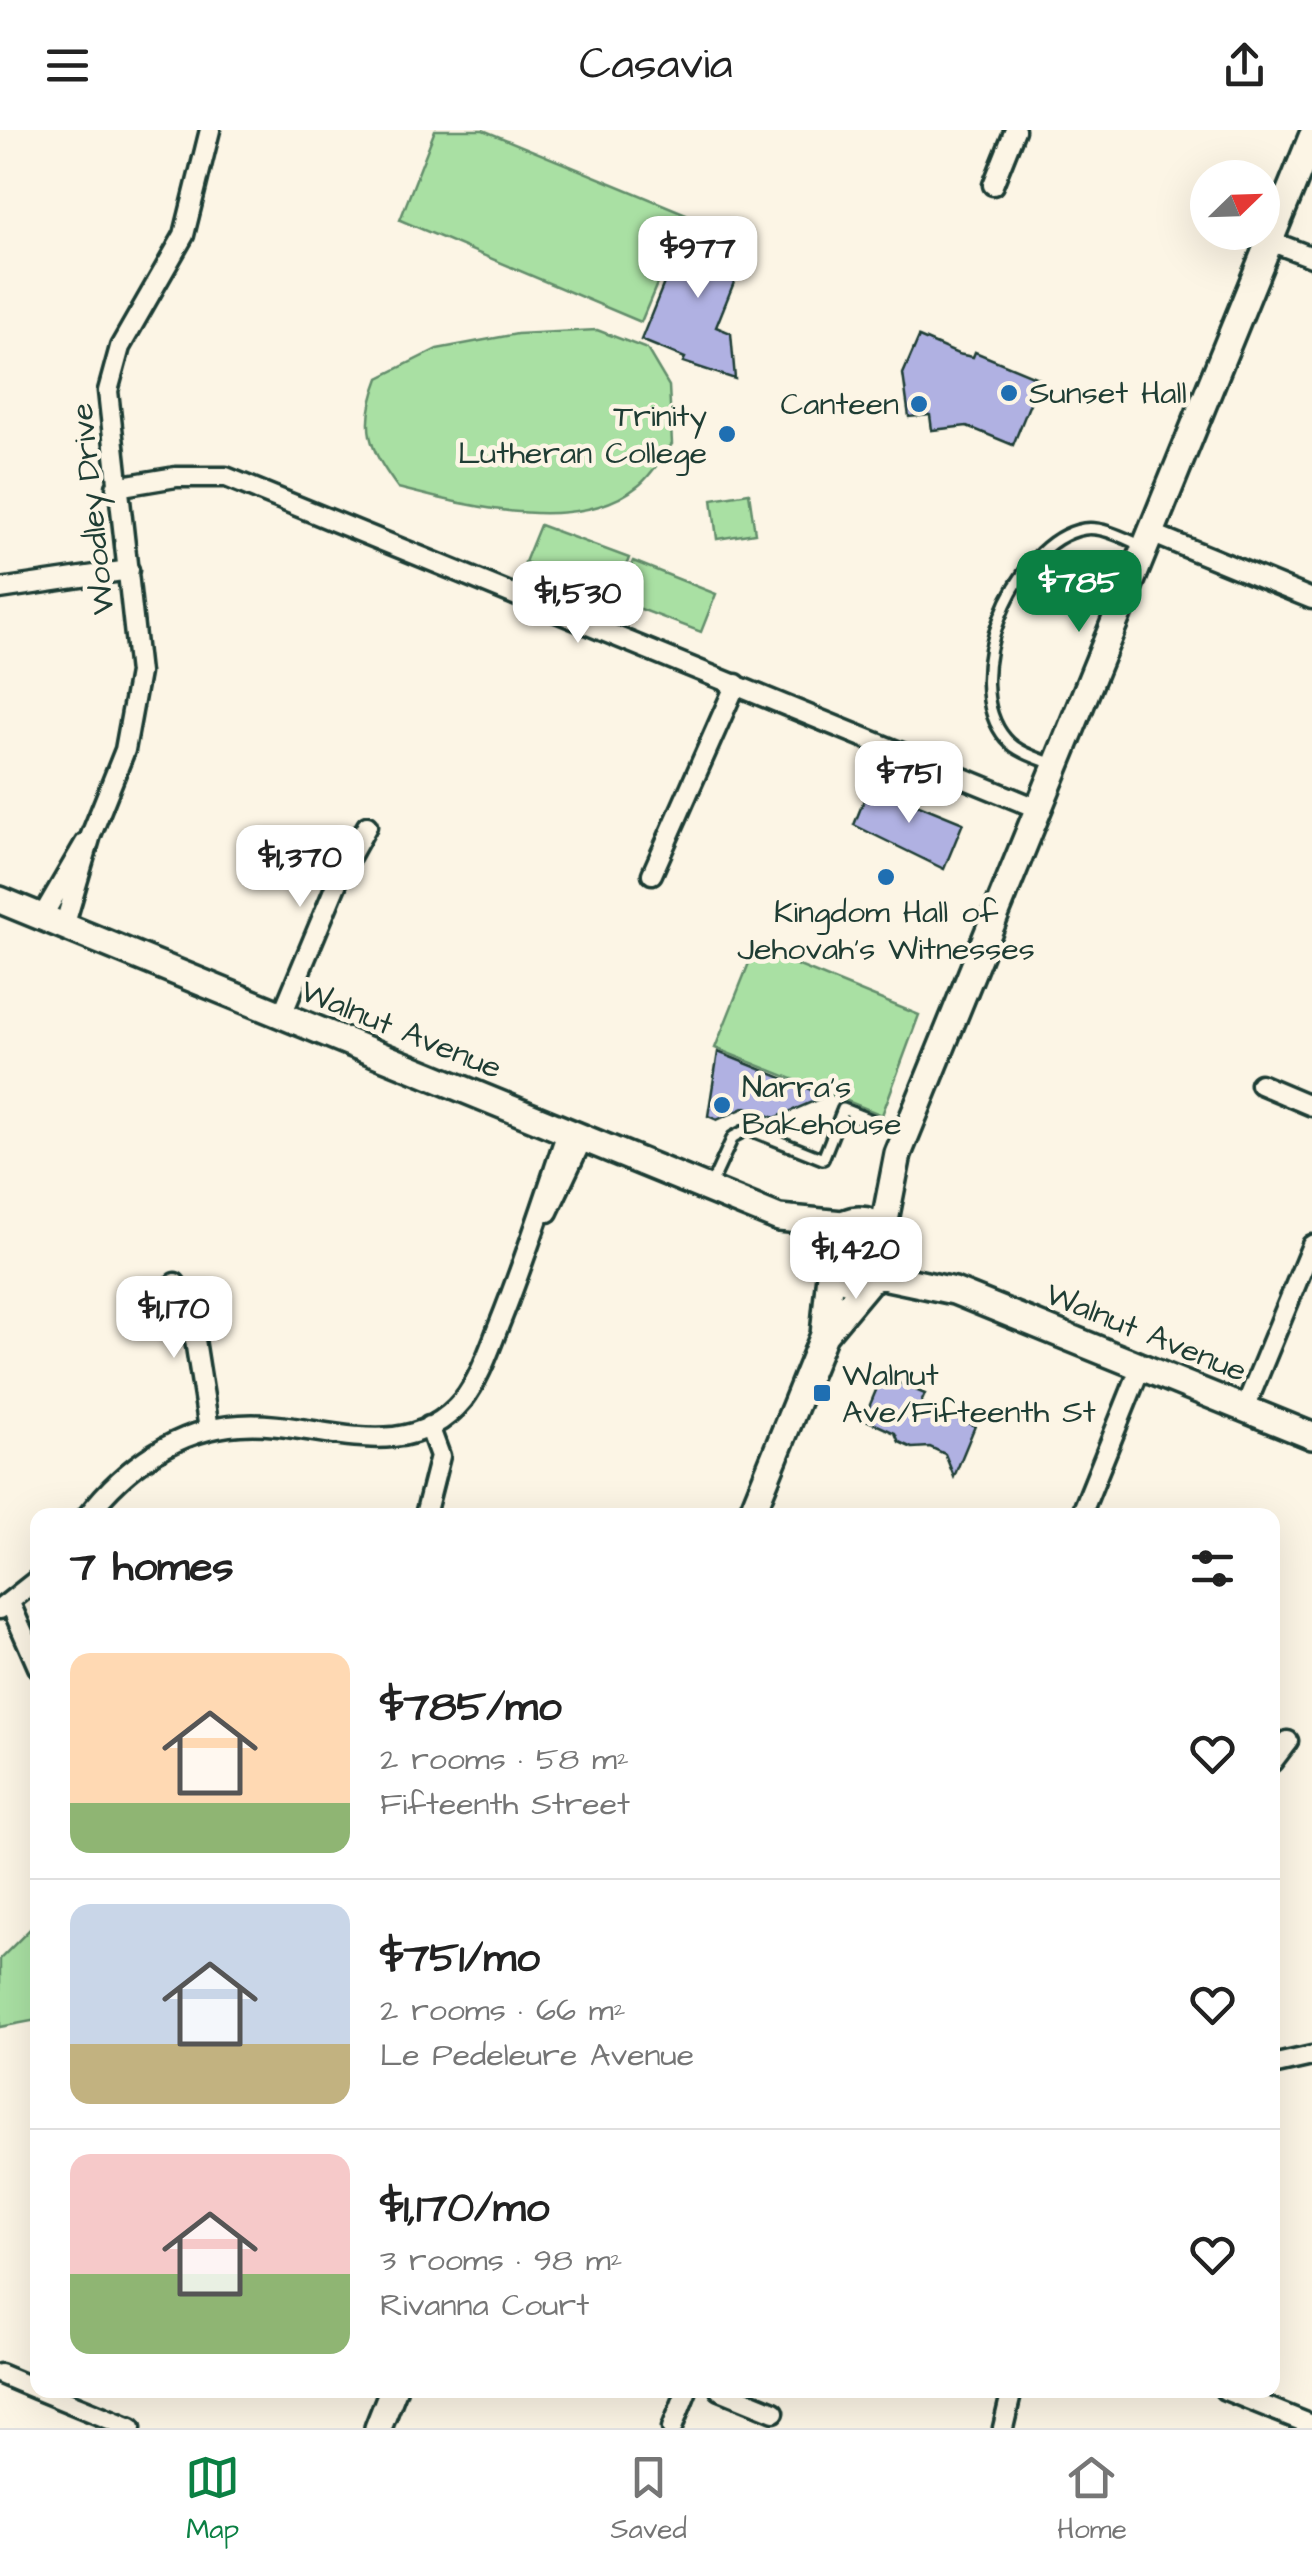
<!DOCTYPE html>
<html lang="en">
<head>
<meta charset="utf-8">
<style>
  :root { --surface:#fff; --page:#f6f6f6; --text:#222; --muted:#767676; --line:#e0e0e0; --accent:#0b8043 }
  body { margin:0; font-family:"Architects Daughter",sans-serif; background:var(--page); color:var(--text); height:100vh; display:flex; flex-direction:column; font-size:38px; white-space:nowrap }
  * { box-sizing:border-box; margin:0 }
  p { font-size:32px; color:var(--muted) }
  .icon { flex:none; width:55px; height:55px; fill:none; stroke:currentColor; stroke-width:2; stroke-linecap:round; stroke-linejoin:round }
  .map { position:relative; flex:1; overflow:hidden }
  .details { position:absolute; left:30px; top:1378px; width:1250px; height:890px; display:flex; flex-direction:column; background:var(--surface); border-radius:20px; box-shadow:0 10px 40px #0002 }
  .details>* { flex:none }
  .needle { width:65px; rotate:67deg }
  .tools { position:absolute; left:1190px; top:30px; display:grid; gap:20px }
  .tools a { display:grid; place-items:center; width:90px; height:90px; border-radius:50%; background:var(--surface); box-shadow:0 10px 40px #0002; font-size:50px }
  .price { position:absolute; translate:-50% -85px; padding:0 22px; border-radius:20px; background:#fff; color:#222; font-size:32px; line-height:65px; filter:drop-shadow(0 2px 5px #0008) }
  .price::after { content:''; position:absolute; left:50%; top:60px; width:30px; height:22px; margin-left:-15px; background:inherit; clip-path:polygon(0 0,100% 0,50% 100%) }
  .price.selected { background:var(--accent); color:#fff }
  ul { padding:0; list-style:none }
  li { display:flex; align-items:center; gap:30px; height:250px; padding:0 40px }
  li+li { border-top:2px solid var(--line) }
  li span { display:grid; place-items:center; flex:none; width:280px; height:200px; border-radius:20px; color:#555 }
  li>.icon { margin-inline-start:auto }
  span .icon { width:120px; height:120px; fill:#fffc; stroke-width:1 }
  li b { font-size:42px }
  h2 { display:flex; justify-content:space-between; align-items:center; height:120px; padding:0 40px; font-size:42px }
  header { display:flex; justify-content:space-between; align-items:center; height:130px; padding:0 40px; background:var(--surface); font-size:45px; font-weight:600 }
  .menu { display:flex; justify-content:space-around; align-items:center; height:140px; border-top:2px solid var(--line); background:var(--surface); font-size:28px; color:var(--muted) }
  .menu a { display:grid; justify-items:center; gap:5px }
  .menu .selected { color:var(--accent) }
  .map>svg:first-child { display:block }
  .green { fill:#a9e0a3; stroke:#648e6c; stroke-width:2.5 }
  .building { fill:#b0b1e2; stroke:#1f3d34; stroke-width:2.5 }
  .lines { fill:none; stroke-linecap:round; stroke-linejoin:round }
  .lane-casing { stroke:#1f3d34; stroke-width:16 }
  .street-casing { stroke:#1f3d34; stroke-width:25 }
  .secondary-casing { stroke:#1f3d34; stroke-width:32 }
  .lane { stroke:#fcf5e5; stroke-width:9 }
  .street { stroke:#fcf5e5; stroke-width:18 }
  .secondary { stroke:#fcf5e5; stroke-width:25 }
  .poi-dot { fill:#1f6fb2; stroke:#fcf5e5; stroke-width:4 }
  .labels { text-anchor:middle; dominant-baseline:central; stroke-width:9; stroke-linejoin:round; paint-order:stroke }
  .poi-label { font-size:32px; fill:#1f3d34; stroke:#fcf5e5; text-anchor:start }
  .street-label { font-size:32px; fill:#1f3d34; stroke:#fcf5e5 }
</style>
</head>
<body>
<header><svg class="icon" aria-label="menu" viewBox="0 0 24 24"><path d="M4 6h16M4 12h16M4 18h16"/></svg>Casavia<svg class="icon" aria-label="share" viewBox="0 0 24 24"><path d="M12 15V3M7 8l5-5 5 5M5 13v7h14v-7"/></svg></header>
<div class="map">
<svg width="1312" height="2298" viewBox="0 0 1312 2298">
  <rect width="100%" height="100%" fill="#fcf5e5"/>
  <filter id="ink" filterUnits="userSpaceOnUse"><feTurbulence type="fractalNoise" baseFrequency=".01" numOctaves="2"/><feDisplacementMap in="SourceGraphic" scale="20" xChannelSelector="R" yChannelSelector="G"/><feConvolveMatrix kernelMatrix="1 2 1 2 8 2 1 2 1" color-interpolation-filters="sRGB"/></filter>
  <g filter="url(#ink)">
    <path class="green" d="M435 0H483L686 84 641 192 400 90Z
      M597 200 647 219 669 256 672 314C662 327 651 346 638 356 576 406 466 375 398 358 368 317 360 297 379 248L437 219 517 204Z
      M749 363 755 403 717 409 712 369Z
      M540 395 629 428 614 468 525 432Z
      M633 431 716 464 701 502 617 470Z
      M755 818 919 885 882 985 715 918Z
      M37 1792V1890L0 1897V1829Z"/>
    <path class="building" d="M689 91 749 115 716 197 731 203 735 249 683 232 685 228 641 210Z
      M919 207 958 224 973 227 975 222 1040 249 1013 315 967 296 932 300 930 285 909 287 903 244Z
      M870 655 963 693 944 739 854 695Z
      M718 922 826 966 775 988 746 977 717 990 708 986Z
      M882 1246 925 1264 921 1273 975 1296 954 1347 945 1324 930 1317 912 1318 899 1312 895 1303 864 1289Z"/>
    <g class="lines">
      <g class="lane-casing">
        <path id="lane" d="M1053 634C1037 628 1017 622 1006 609 957 552 1013 411 1084 399 1103 396 1126 409 1143 416
          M710 1057 733 1007 748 999 823 1029 843 979 901 1002"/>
      </g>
      <g class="street-casing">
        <path id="street" d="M993 55 1015 0
          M1270 111 1312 127
          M116 357 176 347H226L1039 679
          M1151 403 1312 469
          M0 459 129 440
          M652 744 736 554
          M42 787 85 713
          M64 797 91 705 125 620 139 543 108 261 120 217 184 105 210 0
          M281 887 341 743 367 696
          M1260 954 1312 976
          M548 1082 583 1008
          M175 1153 195 1210 209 1299
          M1245 1278 1312 1115
          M88 1385C125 1337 177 1299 240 1295 314 1289 405 1341 463 1270 480 1248 489 1220 499 1195 525 1131 545 1067 567 1002
          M425 1385 440 1326 429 1296
          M1081 1385 1141 1236
          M10 1473 38 1537
          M0 1479 38 1449
          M1272 1632 1288 1611
          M1272 1935 1312 1926
          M0 2244 38 2260
          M38 2260 131 2298
          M720 2260 774 2282
          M1225 2260 1312 2295
          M672 2298 687 2260
          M1003 2298 1012 2260"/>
      </g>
      <g class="secondary-casing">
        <path id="secondary" d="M0 770 779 1088 843 1094
          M828 1121a31 31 0 1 1 62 0a31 31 0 1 1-62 0Z
          M883 1101 898 1024 1312 7
          M878 1145 954 1161 1312 1306
          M824 1205 870 1150
          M751 1385 824 1205 831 1134
          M378 2298 393 2260"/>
      </g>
      <use href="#lane" class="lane"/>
      <use href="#street" class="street"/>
      <use href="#secondary" class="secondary"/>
    </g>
  </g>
  <g class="poi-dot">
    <circle cx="1009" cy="263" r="10"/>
    <circle cx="919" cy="274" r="10"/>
    <circle cx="727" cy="304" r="10"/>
    <circle cx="886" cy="747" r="10"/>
    <circle cx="722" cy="975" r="10"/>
    <rect x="812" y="1253" width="20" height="20" rx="5"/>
  </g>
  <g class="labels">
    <g class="poi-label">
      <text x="1029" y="263">Sunset Hall</text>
      <text x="899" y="274" text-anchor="end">Canteen</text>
      <text x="707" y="286" text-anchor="end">Trinity<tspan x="707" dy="37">Lutheran College</tspan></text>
      <text x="886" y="782" text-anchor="middle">Kingdom Hall of<tspan x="886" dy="37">Jehovah's Witnesses</tspan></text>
      <text x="742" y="957">Narra's<tspan x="742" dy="37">Bakehouse</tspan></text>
      <text x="842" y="1245">Walnut<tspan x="842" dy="37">Ave/Fifteenth St</tspan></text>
    </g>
    <g class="street-label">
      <text transform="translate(93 379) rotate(-96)">Woodley Drive</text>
      <text transform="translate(401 900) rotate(22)">Walnut Avenue</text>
      <text transform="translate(1146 1203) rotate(22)">Walnut Avenue</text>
    </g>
  </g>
</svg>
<div class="tools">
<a><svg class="needle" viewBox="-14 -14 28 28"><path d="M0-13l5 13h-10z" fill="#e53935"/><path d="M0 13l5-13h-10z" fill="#767676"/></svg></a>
</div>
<b class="price" style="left:698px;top:171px">$977</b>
<b class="price selected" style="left:1079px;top:505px">$785</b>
<b class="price" style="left:578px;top:516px">$1,530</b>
<b class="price" style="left:909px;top:696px">$751</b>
<b class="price" style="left:300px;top:780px">$1,370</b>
<b class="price" style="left:856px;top:1172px">$1,420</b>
<b class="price" style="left:174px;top:1231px">$1,170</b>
<section class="details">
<h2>7 homes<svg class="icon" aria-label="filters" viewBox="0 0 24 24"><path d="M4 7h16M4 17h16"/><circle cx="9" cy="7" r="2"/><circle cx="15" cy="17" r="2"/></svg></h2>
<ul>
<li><span style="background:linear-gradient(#ffd9b3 75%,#8fb573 0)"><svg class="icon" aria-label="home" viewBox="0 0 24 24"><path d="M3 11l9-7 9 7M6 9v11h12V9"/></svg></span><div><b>$785/mo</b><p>2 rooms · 58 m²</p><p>Fifteenth Street</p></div><svg class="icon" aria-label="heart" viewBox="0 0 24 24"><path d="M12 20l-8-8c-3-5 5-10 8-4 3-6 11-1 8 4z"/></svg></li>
<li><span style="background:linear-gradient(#c9d6e8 70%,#c2b280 0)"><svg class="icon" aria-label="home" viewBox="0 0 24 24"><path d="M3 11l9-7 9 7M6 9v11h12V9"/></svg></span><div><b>$751/mo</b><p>2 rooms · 66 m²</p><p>Le Pedeleure Avenue</p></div><svg class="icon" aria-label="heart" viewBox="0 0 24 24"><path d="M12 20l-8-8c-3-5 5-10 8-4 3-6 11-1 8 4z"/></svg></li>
<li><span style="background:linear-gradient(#f6c9c9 60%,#8fb573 0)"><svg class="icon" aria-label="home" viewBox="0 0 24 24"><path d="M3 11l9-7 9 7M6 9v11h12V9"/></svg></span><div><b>$1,170/mo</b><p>3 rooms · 98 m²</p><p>Rivanna Court</p></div><svg class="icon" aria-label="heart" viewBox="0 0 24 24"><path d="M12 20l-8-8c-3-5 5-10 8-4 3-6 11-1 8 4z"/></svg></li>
</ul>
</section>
</div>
<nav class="menu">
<a class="selected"><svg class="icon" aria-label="map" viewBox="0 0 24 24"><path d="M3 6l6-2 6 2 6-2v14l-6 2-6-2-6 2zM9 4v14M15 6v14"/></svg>Map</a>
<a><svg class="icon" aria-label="saved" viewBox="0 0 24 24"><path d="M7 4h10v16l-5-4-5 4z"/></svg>Saved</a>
<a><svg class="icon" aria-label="home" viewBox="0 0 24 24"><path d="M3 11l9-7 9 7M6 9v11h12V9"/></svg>Home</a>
</nav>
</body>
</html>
